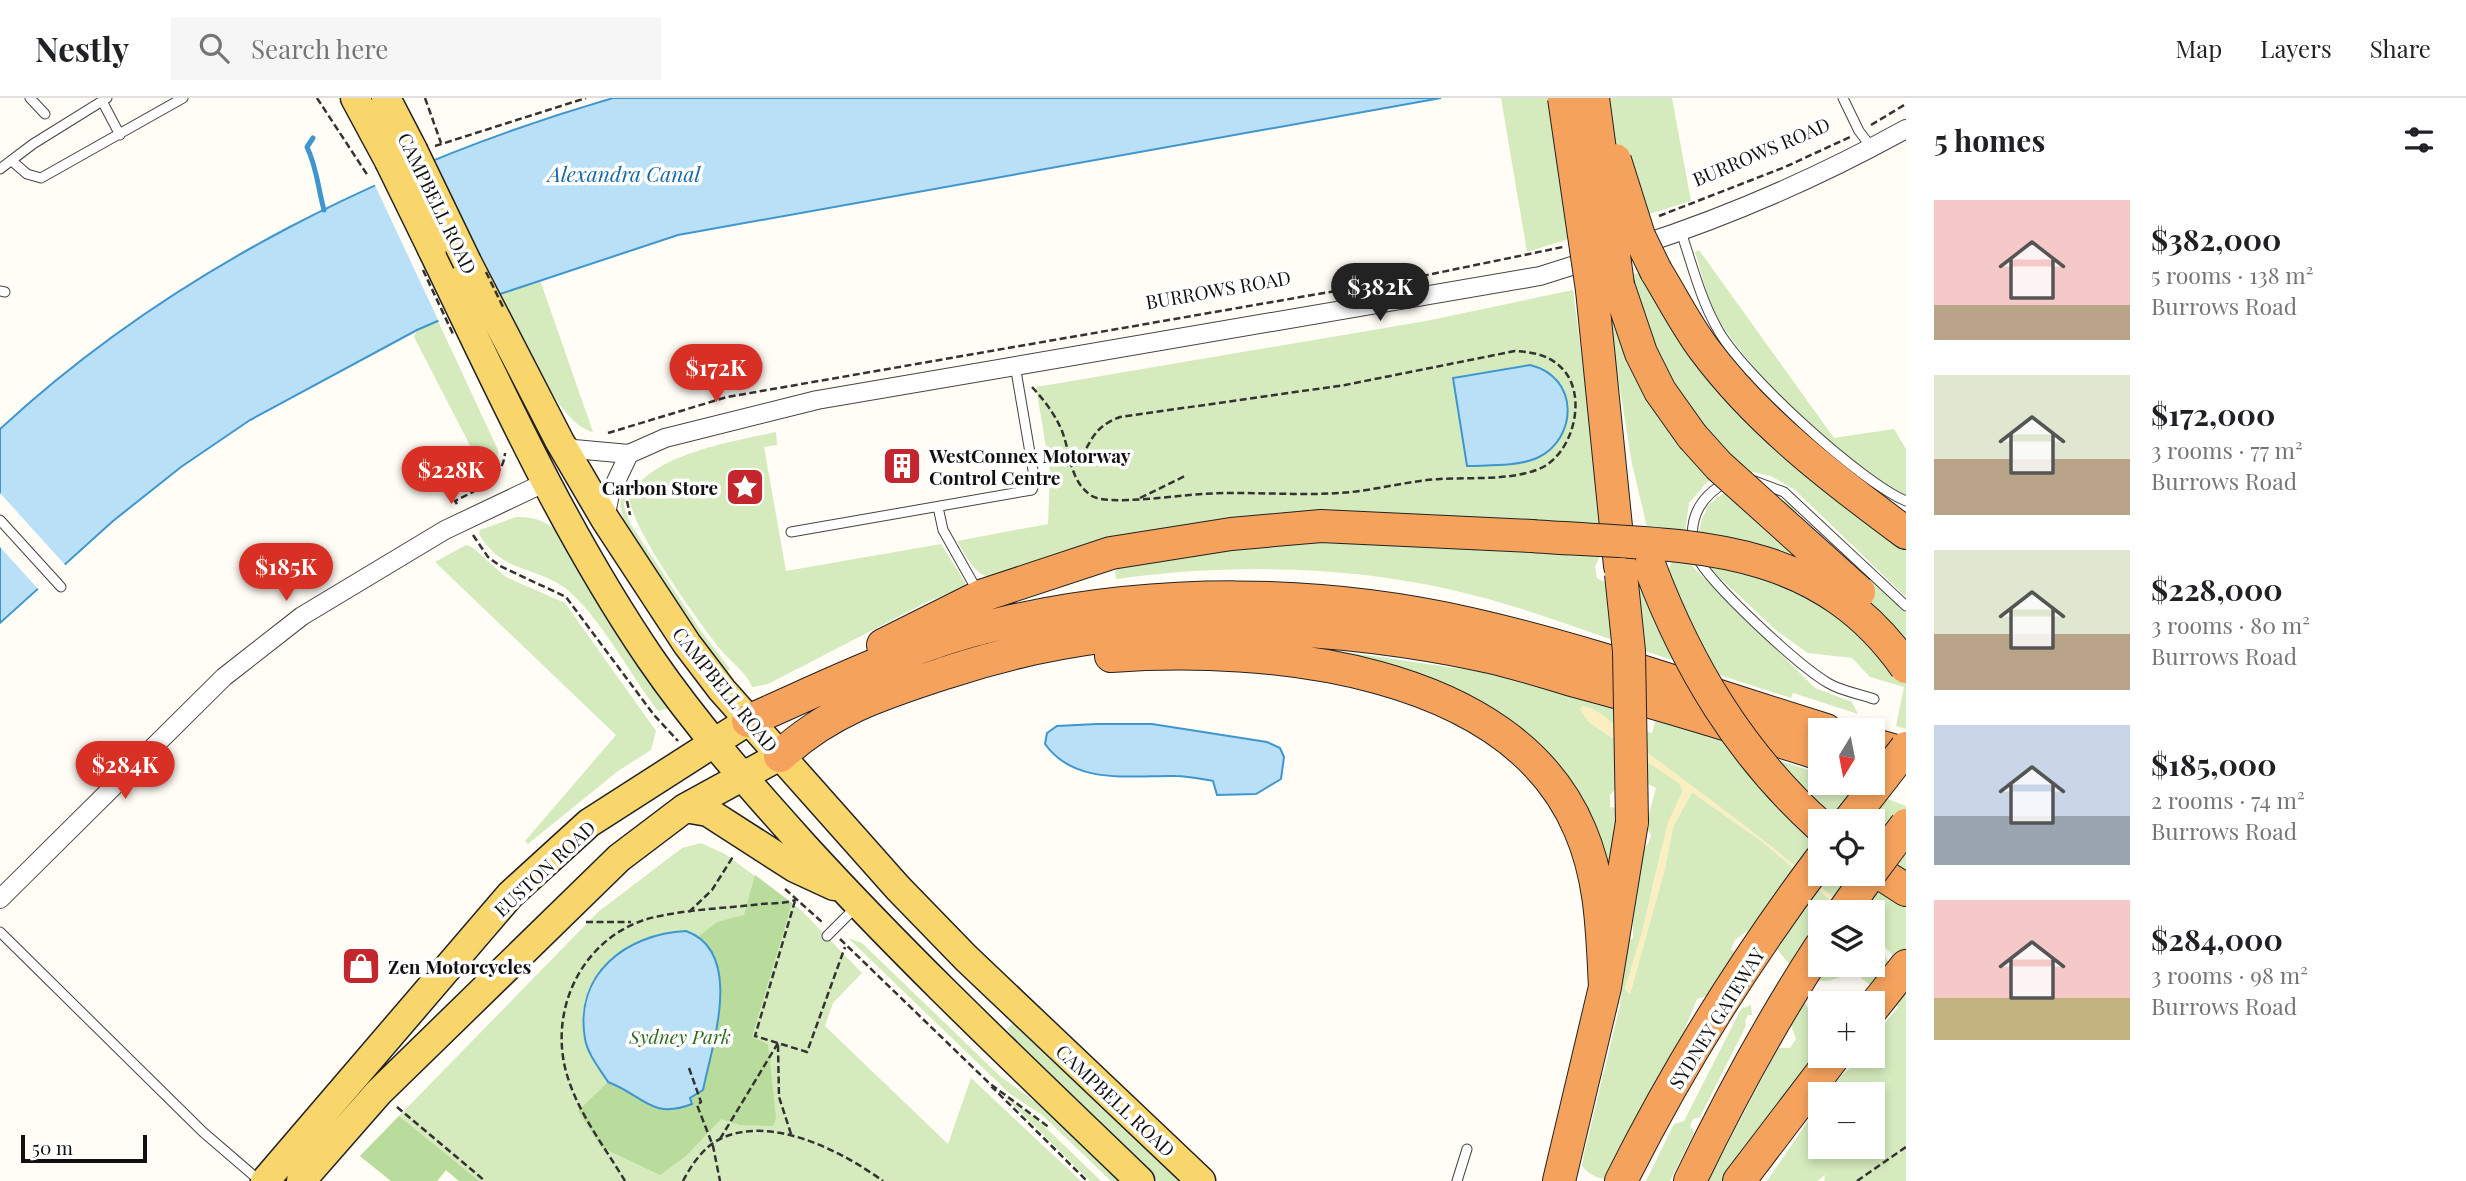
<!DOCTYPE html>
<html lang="en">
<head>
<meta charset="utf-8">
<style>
  :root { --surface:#fff; --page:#f6f6f6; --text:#202124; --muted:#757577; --line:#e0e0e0; --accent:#d93025 }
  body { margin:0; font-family:"Playfair Display",serif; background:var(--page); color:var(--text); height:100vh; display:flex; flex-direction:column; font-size:26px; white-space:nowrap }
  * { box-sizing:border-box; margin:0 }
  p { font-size:23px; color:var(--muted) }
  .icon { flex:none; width:38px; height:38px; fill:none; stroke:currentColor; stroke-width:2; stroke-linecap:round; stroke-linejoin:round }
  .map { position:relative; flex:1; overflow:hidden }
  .drawer { display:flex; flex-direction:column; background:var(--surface); width:560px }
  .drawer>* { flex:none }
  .needle { width:46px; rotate:190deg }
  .tools { position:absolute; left:1808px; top:620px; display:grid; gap:14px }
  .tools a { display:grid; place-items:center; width:77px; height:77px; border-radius:0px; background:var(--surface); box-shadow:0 4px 10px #0003; font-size:35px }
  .scale { position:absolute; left:21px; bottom:18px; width:126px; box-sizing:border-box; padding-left:7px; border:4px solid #111; border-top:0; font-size:19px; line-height:24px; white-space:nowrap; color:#111; -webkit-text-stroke:5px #fff; paint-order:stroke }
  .price { position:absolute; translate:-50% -60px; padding:0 16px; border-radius:24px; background:var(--accent); color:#fff; font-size:23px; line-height:46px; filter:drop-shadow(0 2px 4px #0008) }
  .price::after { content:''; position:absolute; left:50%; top:42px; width:21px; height:16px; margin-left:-10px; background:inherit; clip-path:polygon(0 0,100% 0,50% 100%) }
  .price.selected { background:#222; color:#fff }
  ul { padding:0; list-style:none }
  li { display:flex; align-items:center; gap:21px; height:175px; padding:0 28px }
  li span { display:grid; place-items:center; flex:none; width:196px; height:140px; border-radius:0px; color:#555 }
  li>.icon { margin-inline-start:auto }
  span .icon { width:84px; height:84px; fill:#fffc; stroke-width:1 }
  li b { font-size:30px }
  h2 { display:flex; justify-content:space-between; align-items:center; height:84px; padding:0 28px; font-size:30px }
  header { display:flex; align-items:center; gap:42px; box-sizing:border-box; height:98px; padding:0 35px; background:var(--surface); border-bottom:2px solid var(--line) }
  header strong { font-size:33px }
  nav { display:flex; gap:38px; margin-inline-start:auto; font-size:24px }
  .search { width:490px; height:63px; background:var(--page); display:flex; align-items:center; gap:18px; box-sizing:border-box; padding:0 24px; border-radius:0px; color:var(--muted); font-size:26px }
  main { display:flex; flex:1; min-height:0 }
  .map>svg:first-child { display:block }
  .green { fill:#d5ebbd }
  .forest { fill:#b9dc9c }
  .sand { fill:#fbeec1 }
  .water { fill:#b9e0f7; stroke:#3f96cf; stroke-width:2 }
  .pier { fill:#fffdf5 }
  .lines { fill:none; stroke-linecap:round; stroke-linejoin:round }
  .stream { stroke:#3f96cf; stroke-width:5 }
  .lane-casing { stroke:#444; stroke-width:11 }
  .street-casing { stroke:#444; stroke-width:20 }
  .primary-casing { stroke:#222; stroke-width:31 }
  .highway-casing { stroke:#222; stroke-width:34 }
  .path { stroke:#333; stroke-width:2.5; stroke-dasharray:7 3.5; stroke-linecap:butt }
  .lane { stroke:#fff; stroke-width:9 }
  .street { stroke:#fff; stroke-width:18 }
  .primary { stroke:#f9d66b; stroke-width:28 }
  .highway { stroke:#f5a25d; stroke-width:32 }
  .primary-bridge-casing { stroke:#222; stroke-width:31; stroke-linecap:butt }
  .highway-bridge-casing { stroke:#222; stroke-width:34; stroke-linecap:butt }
  .path-bridge { stroke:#333; stroke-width:2.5; stroke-dasharray:7 3.5; stroke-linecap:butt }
  .primary-bridge { stroke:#f9d66b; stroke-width:28 }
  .highway-bridge { stroke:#f5a25d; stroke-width:32 }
  .labels { text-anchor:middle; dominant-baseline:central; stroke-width:7; stroke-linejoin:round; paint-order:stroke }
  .street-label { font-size:19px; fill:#111; stroke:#fff }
  .poi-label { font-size:19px; font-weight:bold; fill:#111; stroke:#fff; text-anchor:start }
  .park-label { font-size:19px; font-style:italic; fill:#2f6b1f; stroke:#fff }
  .water-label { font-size:21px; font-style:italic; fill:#1768a6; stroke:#fff }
</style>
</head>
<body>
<header>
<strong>Nestly</strong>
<div class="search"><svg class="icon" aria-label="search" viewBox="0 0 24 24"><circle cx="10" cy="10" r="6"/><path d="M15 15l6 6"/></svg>Search here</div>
<nav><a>Map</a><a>Layers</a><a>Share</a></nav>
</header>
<main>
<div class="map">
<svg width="1906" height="1083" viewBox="0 0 1906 1083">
  <rect width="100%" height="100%" fill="#fffdf5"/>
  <path class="green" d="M1501 0H1672L1691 103 1527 154Z
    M1699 152 1834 340 1894 331 1906 351V397C1841 362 1760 286 1720 224 1707 204 1702 176 1695 154Z
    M1643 173C1704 298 1800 361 1906 443V499L1795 392 1771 378 1753 374 1732 376 1707 384 1689 405 1685 435 1686 450 1693 469 1815 590 1852 604 1858 616 1793 595 1791 600C1738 583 1684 566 1630 548 1570 527 1511 505 1448 491 1342 467 1224 466 1116 481L1114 463 1275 437 1351 435 1534 448 1536 425 1353 414 1217 425 1126 439 993 480C974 478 966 457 957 443L1048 426 1050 373 1036 289 1426 223 1573 192 1607 456 1599 460 1595 469 1597 480C1616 493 1646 482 1666 477L1673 462 1668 447 1657 443 1648 433 1632 366 1605 197 1609 195C1625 252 1653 298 1688 345L1701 334C1666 285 1639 238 1626 179Z
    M540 182 593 334C557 327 517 228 500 196Z
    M438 223 498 352C498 367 493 376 481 384L476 375V359L414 239 417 232Z
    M776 334 777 347 764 349 786 473 941 446 965 484V489L929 503 768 586 752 589C747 575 730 563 721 552 698 523 632 432 629 399 651 356 732 344 776 334Z
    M623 389 627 391 624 408 630 425 701 533 730 571 724 578 627 434 620 408Z
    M1727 393C1748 395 1797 394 1799 423 1800 439 1797 457 1795 473L1838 456 1855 466 1906 514V631L1896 628 1904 589 1870 579 1852 560 1808 555 1777 533 1704 465 1698 437 1702 421 1709 406Z
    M516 419C540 419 551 426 568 442L670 610 658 613C632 579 602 523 572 496 542 467 503 478 479 436L480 432Z
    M466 447 472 449 506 479 565 505 656 633 651 652 618 673 528 746 525 743 616 637 435 464Z
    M1311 549 1496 576 1622 614 1620 626 1652 635 1656 621 1820 676V684H1843L1906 708V778L1873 756 1872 723H1820V775C1860 775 1874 782 1906 806V871L1873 837 1872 814H1850C1782 754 1711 702 1638 648 1623 637 1601 610 1582 608L1589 624 1679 685 1683 692 1661 753 1642 835 1625 891 1630 896 1665 770 1673 729 1692 694 1764 745 1844 814H1820V866H1872L1873 845 1890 865 1906 876V1083H1824L1825 1077 1817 1083H1767L1810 1020 1820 1012V1048H1872V996H1825C1836 984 1848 965 1865 966L1869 957H1872L1876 936 1898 909 1856 876C1844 876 1835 883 1824 883 1803 882 1781 861 1773 843L1747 833 1735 842 1731 851 1735 855 1709 897 1697 901 1668 973 1611 1080C1600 1083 1588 1076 1582 1068L1584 1056 1620 907 1628 843 1633 840V824L1642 751 1648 746 1651 737 1643 722 1648 719 1656 690C1641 681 1622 683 1610 697V709L1622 711 1616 770 1608 768 1549 664 1311 556Z
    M701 745 725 756 801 812 862 875 833 905 825 928 948 1046 971 980 1081 1083H459L446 1072 437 1083H391L360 1058 598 814 682 750Z
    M848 840 862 845 1000 978 1046 1012 1120 1083H1111L1042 1017 1009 995Z
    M1804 903 1809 912 1820 917V951L1724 1083H1708L1778 950H1790L1796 941 1790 925Z
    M1751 907 1752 917H1748L1745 923 1746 928 1700 1019 1693 1021 1690 1028 1694 1035 1670 1083H1646L1674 1026 1684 1023 1741 911Z
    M1015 923 1182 1083H1157L1032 963 1007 931Z
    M1003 997 1038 1022 1101 1083H1090Z"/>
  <path class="forest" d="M755 777 792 805 752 939 768 946 776 1020 773 1028 740 1027 721 1021 686 1058 660 1077 601 1049 578 1013 608 984 624 990 639 1002 690 1000 703 992 720 906 715 857 699 838 717 824 744 817Z
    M399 1018 479 1083H459L446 1072 437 1083H391L360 1058Z"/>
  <path class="sand" d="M1582 608C1601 610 1623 637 1638 648 1711 702 1782 754 1850 814H1844L1764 745 1692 694 1673 729 1665 770 1630 896 1625 891 1642 835 1668 724 1683 692 1679 685 1589 624 1580 612Z"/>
  <path class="water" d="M613 0H1441L678 137 500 196 417 232 250 322 181 369 113 423 0 525V331C172 172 390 65 613 0Z
    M1530 267C1580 279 1578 341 1537 360 1516 369 1489 367 1467 368L1453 280Z
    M1097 626H1152L1267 644 1280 650 1284 659 1281 681 1256 696 1217 697 1213 683C1201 681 1188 678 1176 678 1131 677 1075 688 1045 646L1047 635 1057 628Z
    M686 833C745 854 712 947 703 992L690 1000 692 1006C651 1022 643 997 608 984 600 971 588 957 585 941 574 876 626 836 686 833Z"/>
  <path class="pier" d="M434 60 500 200 440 226 373 83Z
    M0 395 67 469 40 493 0 449Z"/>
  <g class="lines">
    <path class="stream" d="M313 40 307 49C317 70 318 90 324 112"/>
    <g class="lane-casing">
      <path id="lane" d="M30 0 45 16
        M1843 0 1859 33 1872 50
        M102 3 120 37
        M12 63 27 76 41 80 183 0
        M0 71 33 46 107 0
        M1681 134C1692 166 1700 200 1717 230 1740 274 1860 384 1906 403
        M0 193 5 194
        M1749 381 1784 394 1906 508
        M938 409 943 432 978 494
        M0 422 61 489
        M791 434 1032 392 1035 384 1015 267
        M1693 445C1689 415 1704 396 1728 383
        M1696 458C1712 488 1798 567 1828 585 1841 593 1860 596 1874 601
        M0 834 203 1034 260 1083
        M827 838 857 808
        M1457 1083 1467 1051"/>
    </g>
    <g class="street-casing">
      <path id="street" d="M1637 148C1730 118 1821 78 1906 31
        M560 344 574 351 629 356 665 340 817 302 1540 178 1594 161
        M605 421 610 396 629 356
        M0 801 224 579 302 518 445 432 546 384"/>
    </g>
    <g class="primary-casing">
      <path id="primary" d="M355 0 389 63
        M386 0 413 52
        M432 151C499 290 563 432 650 560 696 627 749 687 804 748 911 865 1026 973 1140 1083
        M467 164 560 344 605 421 687 546 722 592 898 790 966 860 1201 1083
        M685 710 708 714 795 770 834 788
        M265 1083 510 797 589 725 748 623
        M301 1083 378 995 619 760 685 710 780 658"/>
    </g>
    <g class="highway-casing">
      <path id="highway" d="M1656 173C1672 199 1686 227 1704 251 1758 324 1833 381 1906 435
        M1618 187 1641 255 1660 293 1692 338
        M1592 192 1620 468
        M883 547 981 498 1111 455 1231 436 1321 428 1532 438
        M1111 558C1265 547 1511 568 1580 732 1602 783 1602 835 1605 889
        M748 623C830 587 911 546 999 526 1152 490 1318 491 1471 526 1591 553 1709 596 1826 632
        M1872 646 1906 656
        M780 658C831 611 884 595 948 574 1119 517 1306 521 1481 557 1512 563 1544 574 1575 583 1657 605 1739 630 1820 656
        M1872 770 1906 792
        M1843 814 1871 775
        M1872 911 1906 868
        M1559 1083 1605 889 1632 724
        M1621 1083C1677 971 1745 862 1820 762
        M1690 1083C1729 1002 1771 924 1820 849
        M1739 1083 1835 957"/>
    </g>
    <path class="path" d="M317 0 368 78
      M425 0 441 45
      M1871 27 1906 6
      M435 48 586 0
      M1659 118 1785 69 1850 39
      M1032 289C1044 302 1055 316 1062 333 1071 356 1069 383 1092 398 1108 408 1180 397 1202 396 1248 393 1294 398 1340 395 1373 393 1406 383 1440 381 1473 379 1508 383 1539 371 1571 358 1587 304 1566 275 1553 258 1535 254 1515 253L1345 287 1120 319C1085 332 1094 352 1071 366
      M608 335 727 299 1427 177 1563 149
      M1140 400 1187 377
      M627 403 630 417
      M457 406 455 403C476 392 503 382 505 355
      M473 437 488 459 500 468 566 499 654 617 678 643
      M785 791 822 824
      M795 803 755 938 807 954 845 849
      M689 814 712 792 734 757
      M586 824H631
      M840 841 989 985 1050 1030
      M778 947 779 999 792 1039
      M689 970 701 1004 697 1007 713 1048 720 1083
      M991 988 1087 1083
      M397 1009 485 1083
      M720 1041 778 945
      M625 1083C603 1046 573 1009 564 965 551 897 593 830 660 818 693 811 728 810 761 806 772 805 787 806 797 801
      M683 1083C692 1066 704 1048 722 1040 773 1017 843 1054 883 1083
      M1857 1083 1906 1049"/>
    <use href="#lane" class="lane"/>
    <use href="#street" class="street"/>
    <use href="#primary" class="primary"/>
    <use href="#highway" class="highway"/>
    <g class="primary-bridge-casing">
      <path id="primary-bridge" d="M413 52 467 164
        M389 63 432 151"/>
    </g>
    <g class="highway-bridge-casing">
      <path id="highway-bridge" d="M1564 0 1592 192
        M1593 0 1618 187
        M1615 62 1639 138 1656 173
        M1692 338 1719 368 1859 494
        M1532 438C1676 449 1813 436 1906 569
        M1650 469C1688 569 1740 656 1820 728
        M1621 476 1629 553 1632 724
        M1849 723 1906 650
        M1872 773 1906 727"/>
    </g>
    <path class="path-bridge" d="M423 172 453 236
      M486 174 504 211"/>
    <use href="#primary-bridge" class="primary-bridge"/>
    <use href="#highway-bridge" class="highway-bridge"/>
  </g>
  <defs>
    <g id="building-square" transform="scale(2.0125)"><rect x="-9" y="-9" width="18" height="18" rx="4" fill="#c4262e" stroke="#fff"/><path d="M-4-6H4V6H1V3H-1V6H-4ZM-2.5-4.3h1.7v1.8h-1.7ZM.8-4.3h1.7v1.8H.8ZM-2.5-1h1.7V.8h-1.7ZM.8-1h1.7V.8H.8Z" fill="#fff"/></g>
    <g id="sight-square" transform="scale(2.0125)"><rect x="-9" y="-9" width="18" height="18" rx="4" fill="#c4262e" stroke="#fff"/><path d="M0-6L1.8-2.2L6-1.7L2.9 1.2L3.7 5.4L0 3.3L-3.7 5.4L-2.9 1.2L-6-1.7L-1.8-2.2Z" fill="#fff"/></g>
    <g id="shop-square" transform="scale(2.0125)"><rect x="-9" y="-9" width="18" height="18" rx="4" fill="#c4262e" stroke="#fff"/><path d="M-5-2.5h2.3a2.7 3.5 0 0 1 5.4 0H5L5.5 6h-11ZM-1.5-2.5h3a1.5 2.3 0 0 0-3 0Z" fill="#fff"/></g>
  </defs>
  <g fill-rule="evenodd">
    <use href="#building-square" x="902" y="368"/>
    <use href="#sight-square" x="745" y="389"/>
    <use href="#shop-square" x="361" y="868"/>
  </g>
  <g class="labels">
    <g class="street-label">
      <text transform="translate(1761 53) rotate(-23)">BURROWS ROAD</text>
      <text transform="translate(438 105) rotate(64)">CAMPBELL ROAD</text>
      <text transform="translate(1218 191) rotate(-10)">BURROWS ROAD</text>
      <text transform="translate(726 591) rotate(51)">CAMPBELL ROAD</text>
      <text transform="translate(544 770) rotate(-43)">EUSTON ROAD</text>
      <text transform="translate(1716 920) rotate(-58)">SYDNEY GATEWAY</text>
      <text transform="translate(1116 1002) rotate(43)">CAMPBELL ROAD</text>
    </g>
    <g class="poi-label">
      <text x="929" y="357">WestConnex Motorway<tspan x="929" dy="22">Control Centre</tspan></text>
      <text x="718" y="389" text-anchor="end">Carbon Store</text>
      <text x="388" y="868">Zen Motorcycles</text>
    </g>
    <g class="park-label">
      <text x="680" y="938">Sydney Park</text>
    </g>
    <g class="water-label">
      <text x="624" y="75">Alexandra Canal</text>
    </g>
  </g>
</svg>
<div class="tools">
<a><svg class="needle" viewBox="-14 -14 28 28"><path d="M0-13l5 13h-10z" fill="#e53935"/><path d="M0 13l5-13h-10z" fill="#757577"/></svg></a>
<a><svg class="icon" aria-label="locate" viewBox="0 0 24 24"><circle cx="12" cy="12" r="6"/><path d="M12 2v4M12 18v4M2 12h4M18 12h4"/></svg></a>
<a><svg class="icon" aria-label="layers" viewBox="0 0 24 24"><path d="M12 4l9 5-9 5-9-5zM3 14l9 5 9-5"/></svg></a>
<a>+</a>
<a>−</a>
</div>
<div class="scale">50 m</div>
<b class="price selected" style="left:1380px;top:225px">$382K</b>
<b class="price" style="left:716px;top:306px">$172K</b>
<b class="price" style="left:451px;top:408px">$228K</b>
<b class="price" style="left:286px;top:505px">$185K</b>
<b class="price" style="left:125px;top:703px">$284K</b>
</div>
<section class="drawer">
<h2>5 homes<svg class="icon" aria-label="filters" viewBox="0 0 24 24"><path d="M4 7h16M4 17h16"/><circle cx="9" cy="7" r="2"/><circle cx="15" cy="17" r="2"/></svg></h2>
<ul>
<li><span style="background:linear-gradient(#f6c9c9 75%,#b9a48a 0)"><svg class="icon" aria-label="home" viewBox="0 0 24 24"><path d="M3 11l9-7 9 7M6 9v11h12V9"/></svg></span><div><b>$382,000</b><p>5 rooms · 138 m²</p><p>Burrows Road</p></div></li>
<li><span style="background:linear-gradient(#dfe7d0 60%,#b9a48a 0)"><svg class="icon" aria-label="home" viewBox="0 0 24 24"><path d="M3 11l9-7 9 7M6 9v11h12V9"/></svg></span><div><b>$172,000</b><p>3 rooms · 77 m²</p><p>Burrows Road</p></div></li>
<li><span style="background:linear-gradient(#dfe7d0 60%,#b9a48a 0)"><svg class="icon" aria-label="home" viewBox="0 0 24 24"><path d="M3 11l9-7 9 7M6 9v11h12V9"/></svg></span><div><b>$228,000</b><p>3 rooms · 80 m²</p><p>Burrows Road</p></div></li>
<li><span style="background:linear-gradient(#c9d6e8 65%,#9aa5b1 0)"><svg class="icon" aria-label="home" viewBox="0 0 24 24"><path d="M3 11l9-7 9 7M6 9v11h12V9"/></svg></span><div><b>$185,000</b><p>2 rooms · 74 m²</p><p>Burrows Road</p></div></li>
<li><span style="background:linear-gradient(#f6c9c9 70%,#c2b280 0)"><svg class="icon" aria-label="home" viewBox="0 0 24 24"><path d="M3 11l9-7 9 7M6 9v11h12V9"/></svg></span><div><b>$284,000</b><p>3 rooms · 98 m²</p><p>Burrows Road</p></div></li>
</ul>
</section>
</main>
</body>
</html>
